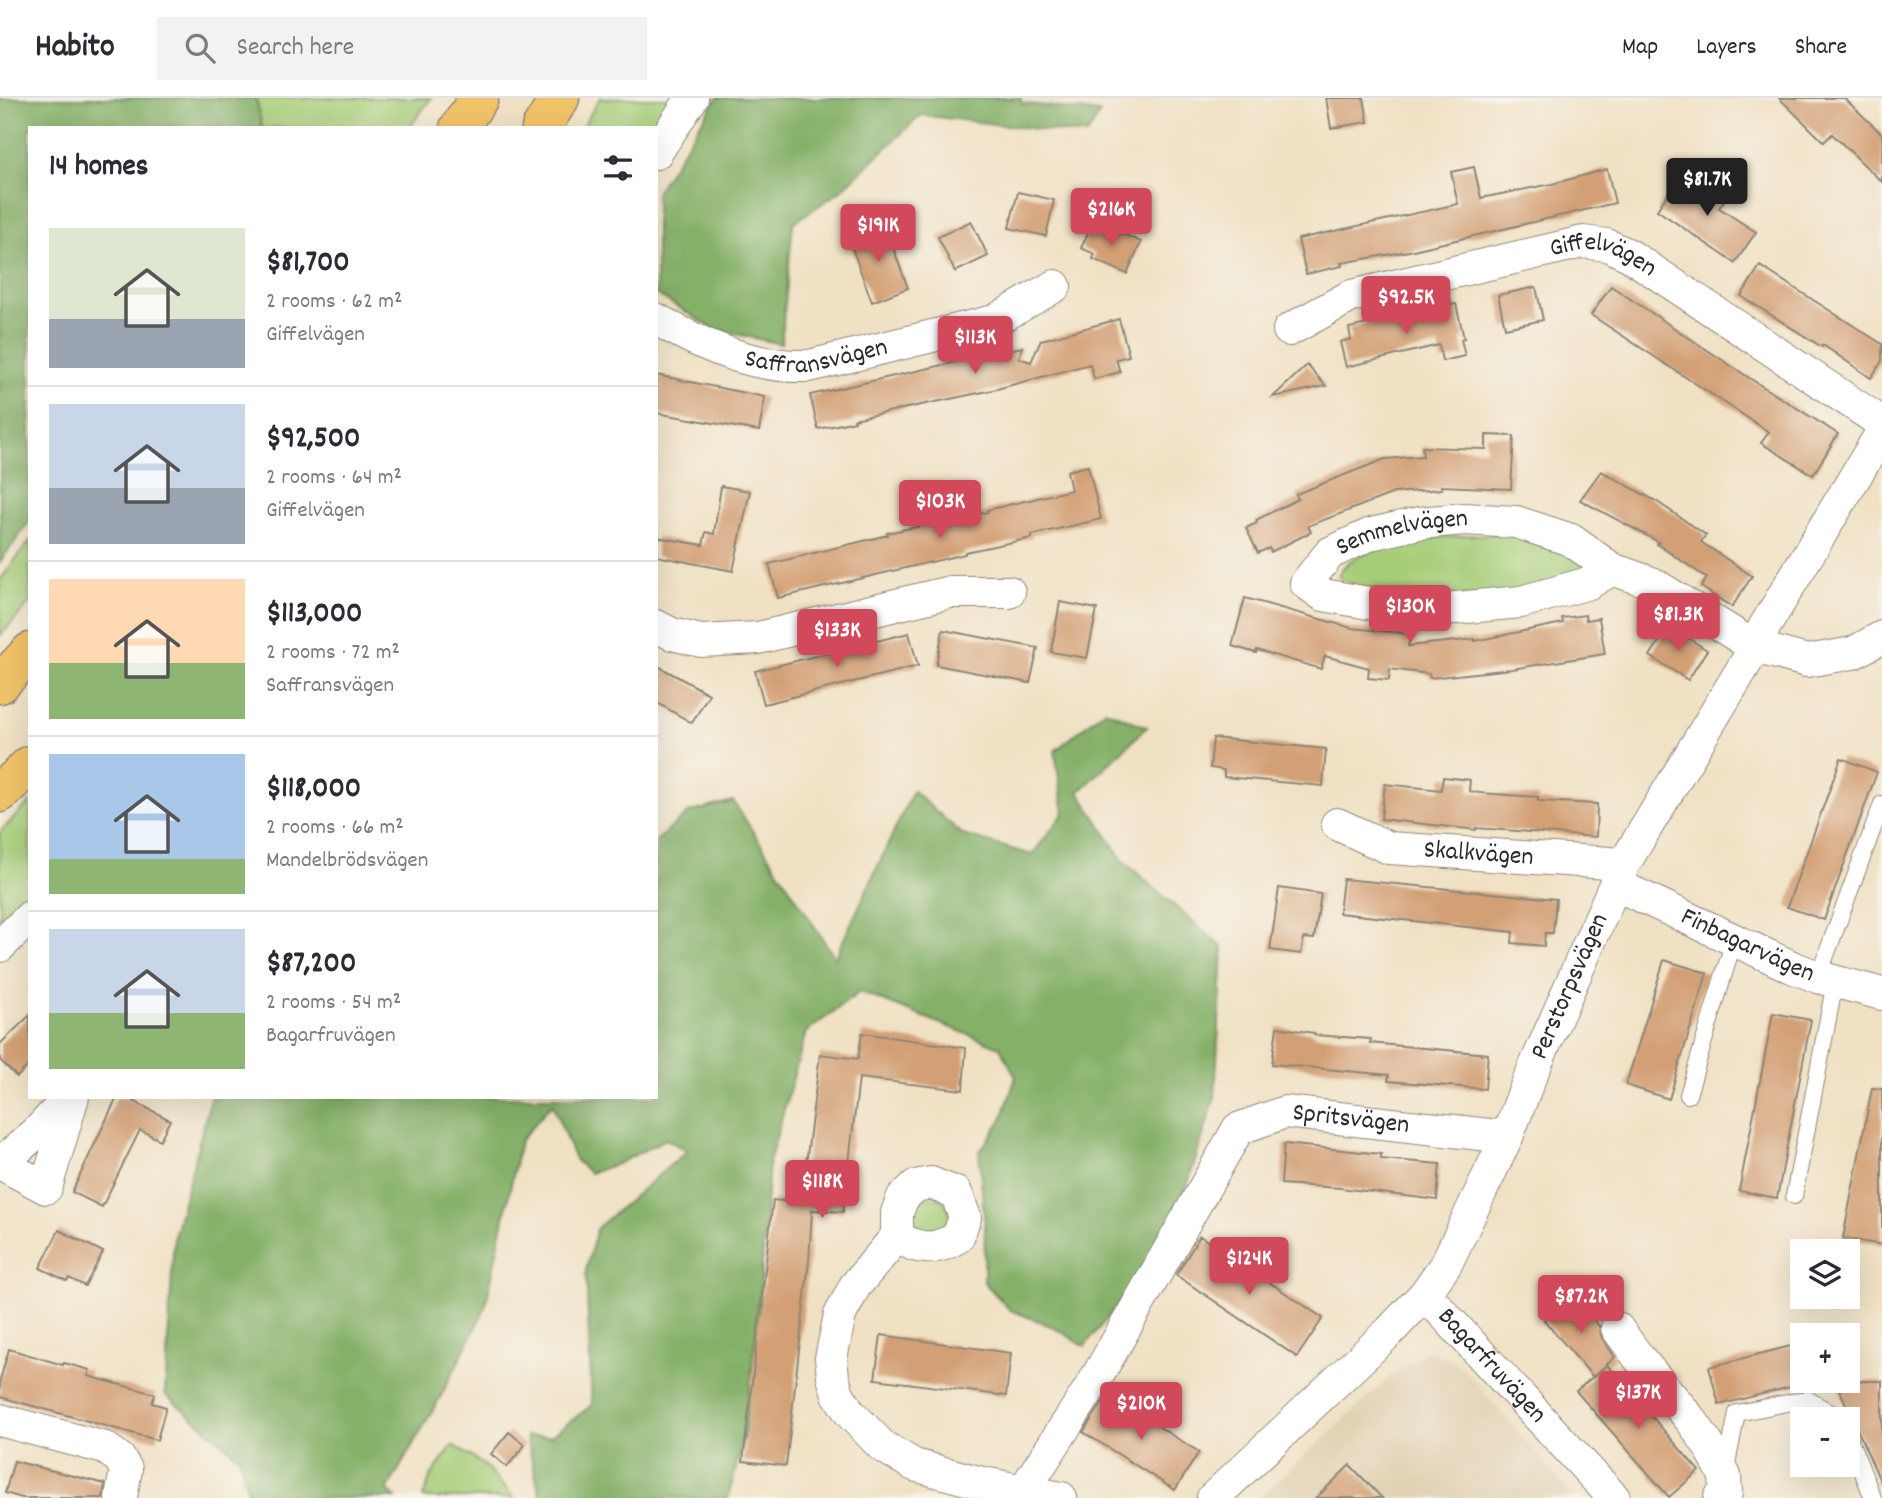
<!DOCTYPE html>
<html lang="en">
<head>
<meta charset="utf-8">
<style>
  :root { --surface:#fff; --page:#f2f2f3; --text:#2b2b33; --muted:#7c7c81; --line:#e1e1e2; --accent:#d1495b }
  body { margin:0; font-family:Dekko,sans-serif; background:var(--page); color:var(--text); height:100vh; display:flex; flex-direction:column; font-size:26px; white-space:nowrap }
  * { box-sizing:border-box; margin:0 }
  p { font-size:23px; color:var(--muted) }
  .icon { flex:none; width:38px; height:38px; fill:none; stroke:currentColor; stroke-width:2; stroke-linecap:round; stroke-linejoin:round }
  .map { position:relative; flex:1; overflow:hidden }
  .details { position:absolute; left:28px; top:28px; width:630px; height:973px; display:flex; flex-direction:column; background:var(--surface); border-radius:0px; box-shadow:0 7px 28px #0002 }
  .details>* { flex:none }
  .buttons { position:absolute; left:1790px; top:1141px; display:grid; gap:14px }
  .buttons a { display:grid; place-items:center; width:70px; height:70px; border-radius:0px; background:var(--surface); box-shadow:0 7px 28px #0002; font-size:35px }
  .price { position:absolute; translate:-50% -60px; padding:0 16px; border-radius:7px; background:var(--accent); color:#fff; font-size:23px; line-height:46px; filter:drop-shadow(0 2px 4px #0008) }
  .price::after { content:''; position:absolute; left:50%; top:42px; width:21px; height:16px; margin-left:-10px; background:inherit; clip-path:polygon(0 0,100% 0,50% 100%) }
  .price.current { background:#222; color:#fff }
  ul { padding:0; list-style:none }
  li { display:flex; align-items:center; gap:21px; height:175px; padding:0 21px }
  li+li { border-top:2px solid var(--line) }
  li span { display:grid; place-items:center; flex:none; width:196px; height:140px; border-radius:0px; color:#555 }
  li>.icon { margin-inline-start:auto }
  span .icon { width:84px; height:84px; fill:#fffc; stroke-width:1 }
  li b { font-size:30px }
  h2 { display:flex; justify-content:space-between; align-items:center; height:84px; padding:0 21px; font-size:30px }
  header { display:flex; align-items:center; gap:42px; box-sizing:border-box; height:98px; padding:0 35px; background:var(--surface); border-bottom:2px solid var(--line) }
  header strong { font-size:33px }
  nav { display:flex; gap:38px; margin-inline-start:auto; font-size:24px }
  .search { width:490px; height:63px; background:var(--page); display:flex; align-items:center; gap:18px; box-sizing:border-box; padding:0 24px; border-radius:0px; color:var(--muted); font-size:26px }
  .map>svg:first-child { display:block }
  .built { fill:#e1d2b4 }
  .green { fill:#a6cd78; stroke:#687c52; stroke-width:2 }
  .forest { fill:#84b068; stroke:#586e4a; stroke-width:2 }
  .building { fill:#d3a076 }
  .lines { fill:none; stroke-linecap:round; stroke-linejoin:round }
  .service-casing { stroke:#8e8678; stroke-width:18 }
  .minor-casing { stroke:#8e8678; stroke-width:34 }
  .motorway-casing { stroke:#8e8678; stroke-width:41 }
  .service { stroke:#fff; stroke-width:16 }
  .minor { stroke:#fff; stroke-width:32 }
  .motorway { stroke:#f1c369; stroke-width:38 }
  .labels { text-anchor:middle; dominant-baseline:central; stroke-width:5; stroke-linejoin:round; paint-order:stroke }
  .street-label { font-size:26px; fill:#2b2b2b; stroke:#f7f3e8 }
</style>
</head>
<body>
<header>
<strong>Habito</strong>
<div class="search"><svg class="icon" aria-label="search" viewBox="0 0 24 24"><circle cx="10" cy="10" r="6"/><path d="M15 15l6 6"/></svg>Search here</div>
<nav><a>Map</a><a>Layers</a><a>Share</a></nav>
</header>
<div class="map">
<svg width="1882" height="1400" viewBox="0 0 1882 1400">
  <rect width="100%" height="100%" fill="#f7f3e8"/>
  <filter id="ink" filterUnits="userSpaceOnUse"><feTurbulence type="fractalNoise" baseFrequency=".0143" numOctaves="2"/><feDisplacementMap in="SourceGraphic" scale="14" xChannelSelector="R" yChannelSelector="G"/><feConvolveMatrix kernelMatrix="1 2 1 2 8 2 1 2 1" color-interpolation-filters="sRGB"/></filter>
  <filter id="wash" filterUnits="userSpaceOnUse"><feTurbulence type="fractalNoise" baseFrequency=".00686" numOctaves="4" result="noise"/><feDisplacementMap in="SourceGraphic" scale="28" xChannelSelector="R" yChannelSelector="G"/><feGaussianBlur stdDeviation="1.57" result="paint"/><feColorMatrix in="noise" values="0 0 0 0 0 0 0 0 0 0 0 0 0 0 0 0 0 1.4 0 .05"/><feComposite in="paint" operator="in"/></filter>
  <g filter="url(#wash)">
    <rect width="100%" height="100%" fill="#f0e1c4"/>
    <path class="built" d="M1429 1254 1448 1260 1464 1271 1575 1400H1259L1390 1279 1415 1260Z"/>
    <path class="green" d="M256 0H431L409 30H262Z
      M600 0H676L656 30H582Z
      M1496 436 1538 439 1586 462 1583 476C1557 483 1529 494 1503 497 1471 500 1360 500 1338 478 1354 439 1459 438 1496 436Z
      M30 443V505L0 538V482Z
      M30 704V799L0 828V734Z
      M922 1098 943 1101 952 1119 941 1137 916 1133 912 1128V1108Z
      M453 1347 484 1367 514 1400H423L431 1378Z"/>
    <path class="forest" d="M0 0H256L262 30H30V423L0 464Z
      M717 0H1021V5L1100 15 1087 37 921 17 839 94 793 125 781 246 714 231 656 196V94Z
      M1105 612 1147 629 1079 694 1123 763 1223 850 1215 999 1176 1123 1124 1199 1085 1248 1051 1228 1010 1212 984 1184 985 1129 979 1055 1002 1021 1016 979 1000 949 860 894 806 934 769 1064 759 1210 744 1338 728 1400H541L526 1338H551L592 1307 586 1172 597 1130 687 1053 666 1041 617 1066 590 1075 575 1062 552 1005 520 1043 485 1211 443 1294 387 1392 396 1400H249L239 1359 165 1296 174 1139 211 999H656V743L688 715 733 703 835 860 913 693 963 737 1032 757 1064 715 1055 653Z"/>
    <g id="blocks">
      <path class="building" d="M1326 0H1364L1368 24 1331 30Z
        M1779 0H1844L1882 36V84L1832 36 1824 44Z
        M1474 69 1481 100 1552 86 1607 71 1615 105 1409 153 1341 165 1342 168 1306 176 1298 141 1458 106 1451 74Z
        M1692 78 1725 101 1719 110 1756 134 1735 165 1657 112 1676 84 1684 90Z
        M1018 94 1054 102 1046 138 1009 130Z
        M971 123 988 158 955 174 938 139Z
        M1092 126 1105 132 1107 129 1141 144 1127 176 1093 161 1095 156 1081 150Z
        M885 128 908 190 872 204 849 142Z
        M1760 168 1882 246V263L1871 280 1823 247 1822 249 1741 198Z
        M1611 188 1757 285 1838 336 1813 377 1761 345 1769 334 1591 217Z
        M1536 189 1543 222 1505 230 1498 197Z
        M1456 206 1464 240 1461 241 1465 258 1442 263 1439 247 1346 269 1340 244 1351 241 1349 230Z
        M1119 221 1129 258 1116 261 1120 274 1094 281 1090 266 993 292 854 321 855 323 818 331 810 297 1022 249 1019 260 1031 264 1041 242Z
        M1307 267 1326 288 1273 299Z
        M656 277 765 299 759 333 656 315Z
        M1486 337 1514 338 1511 391 1441 388 1442 391 1394 395 1308 428 1311 434 1271 454 1269 450 1258 455 1246 430 1257 425 1256 422 1298 401 1296 396 1385 361 1423 358 1422 349 1486 351Z
        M1088 368 1101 421 1032 437V440L965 454V456L778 500 769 466 888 437 887 435 988 414 987 412 1071 392 1067 373Z
        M1601 373 1656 403 1706 437 1701 444 1752 478 1732 509 1701 489 1707 480 1657 446 1659 444 1580 402Z
        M721 388 750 393 733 473 656 458V439L703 447 706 434 714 436Z
        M1245 500 1352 530 1410 536 1408 548 1475 541V543L1563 525 1562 520 1585 517 1586 522 1599 520 1605 556 1512 571 1430 580 1429 576 1390 571 1389 582 1368 580 1369 570 1325 558 1321 571 1257 552 1256 555 1232 548Z
        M1060 504 1097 511 1087 560 1051 554Z
        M1669 528 1707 552 1688 582 1650 558Z
        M943 532 1038 550 1030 585 936 567Z
        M909 535 918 568 764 606 755 573Z
        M656 567 709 596 692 625 656 604Z
        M1213 640 1326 651 1323 688 1224 679V672L1210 670Z
        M1841 660 1877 674 1824 822 1787 809Z
        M1443 679 1470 682 1469 693 1480 695 1538 699V703L1597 706 1596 739 1476 730V732L1381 721 1385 686 1441 692Z
        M1343 781 1556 801 1553 835H1545L1544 848 1512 845 1513 834 1339 815Z
        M1279 790 1321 796 1314 841 1304 840 1301 856 1270 852Z
        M1664 862 1707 875 1669 1001 1626 987Z
        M1773 915 1811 922 1777 1100 1739 1093Z
        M30 917V966L17 979 0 962V946Z
        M1277 929 1314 935V937L1371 941 1370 945 1488 956 1485 991 1388 983 1389 977 1272 966Z
        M862 935 966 950 963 992 859 980 843 1114 812 1112 809 1163 786 1368 743 1363 773 1102 801 1105 820 956 858 961Z
        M1872 990 1882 991V1147L1843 1140Z
        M117 999H126L170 1022 160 1042 140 1032 102 1109 72 1094Z
        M1284 1046 1381 1056V1061L1440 1066 1437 1102 1340 1090 1281 1086Z
        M59 1132 103 1154 85 1188 69 1180 67 1183 40 1170Z
        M1200 1138 1323 1220 1297 1259 1176 1177Z
        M1573 1197 1599 1228 1602 1240 1615 1259 1593 1279 1544 1222Z
        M881 1237 1011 1255 1006 1298 875 1281Z
        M1802 1245V1286L1719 1307 1709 1269Z
        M9 1251 63 1267 64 1265 90 1272 88 1278 155 1296 152 1305 166 1309 157 1342 0 1299V1282Z
        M1607 1267 1699 1373 1669 1399 1576 1293Z
        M1835 1283H1882V1387L1845 1304Z
        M1108 1297 1199 1354 1175 1392 1083 1334Z
        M509 1334 525 1347 507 1369 491 1356Z
        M14 1363 105 1386 103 1400H22L5 1395Z
        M1350 1367 1382 1400H1316Z"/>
    </g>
  </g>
  <g filter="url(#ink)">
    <use href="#blocks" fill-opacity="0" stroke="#8e8678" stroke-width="2"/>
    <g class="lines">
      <g class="service-casing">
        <path id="service" d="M1818 879 1882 706
          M1688 997 1734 842
          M1794 1098 1835 884
          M1848 1338 1873 1400
          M1726 1371 1737 1315 1807 1301 1841 1321"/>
      </g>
      <g class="minor-casing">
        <g id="minor">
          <path d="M656 55 692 0"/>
          <path id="s1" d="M656 221C703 248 753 270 809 268L994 223 1055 188"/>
          <path id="s2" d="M1289 232 1351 198 1583 144 1607 147 1629 157 1882 325"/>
          <path id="s3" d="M1612 471 1589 485 1521 504 1445 511 1380 507 1323 497 1306 485 1330 455 1371 436 1419 425 1464 421 1516 424 1571 442 1612 471 1652 485 1755 549 1807 563 1853 555 1882 539"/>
          <path d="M656 528 672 536 701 543 758 540 950 494H1009"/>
          <path id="s4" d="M1337 726 1389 750 1624 766"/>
          <path id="s5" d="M1617 787 1792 869 1818 879 1882 896"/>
          <path d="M0 848 30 819"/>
          <path d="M0 1065 46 1090 73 999"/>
          <path d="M1 1065 37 1034 69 1000"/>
          <path d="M897 1138C918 1153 936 1153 958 1139L965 1119 956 1095 931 1085 915 1088 902 1101 897 1115V1138L855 1188 840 1217 831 1260 833 1279 838 1296 850 1315 882 1348 914 1367 978 1384 1061 1400"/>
          <path id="s6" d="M1425 1196 1614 1400"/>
          <path d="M1617 1230 1639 1260 1692 1323 1711 1351 1725 1378 1726 1395 1720 1400"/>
          <path d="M0 1322 105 1350 119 1360 126 1371 121 1400"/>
          <path id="s7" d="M1024 1392 1094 1284 1238 1031 1285 1014 1507 1039"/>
          <path id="s8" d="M1213 1400 1390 1233 1425 1196 1446 1166 1507 1039 1528 984 1624 766 1750 558 1765 528 1882 334"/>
        </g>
      </g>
      <g class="motorway-casing">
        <path id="motorway" d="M459 30 479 0
          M541 30 560 0
          M0 586 30 554
          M0 695 30 667"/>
      </g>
      <use href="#service" class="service"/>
      <use href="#minor" class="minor"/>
      <use href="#motorway" class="motorway"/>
    </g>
  </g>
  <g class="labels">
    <g class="street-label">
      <text stroke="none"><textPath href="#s2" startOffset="331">Giffelvägen</textPath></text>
      <text stroke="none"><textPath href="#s1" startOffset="170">Saffransvägen</textPath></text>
      <text stroke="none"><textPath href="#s3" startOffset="432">Semmelvägen</textPath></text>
      <text stroke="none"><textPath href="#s4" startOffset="147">Skalkvägen</textPath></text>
      <text stroke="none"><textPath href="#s5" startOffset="144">Finbagarvägen</textPath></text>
      <text stroke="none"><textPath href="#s8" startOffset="635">Perstorpsvägen</textPath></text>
      <text stroke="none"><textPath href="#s7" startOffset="536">Spritsvägen</textPath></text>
      <text stroke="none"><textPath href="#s6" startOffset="98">Bagarfruvägen</textPath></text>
    </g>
  </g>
</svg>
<div class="buttons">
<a><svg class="icon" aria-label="layers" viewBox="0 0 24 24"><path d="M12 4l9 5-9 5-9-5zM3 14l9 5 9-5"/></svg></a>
<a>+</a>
<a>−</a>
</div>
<b class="price current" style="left:1707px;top:120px">$81.7K</b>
<b class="price" style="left:1111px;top:150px">$216K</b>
<b class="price" style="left:878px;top:166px">$191K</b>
<b class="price" style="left:1406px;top:238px">$92.5K</b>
<b class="price" style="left:975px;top:278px">$113K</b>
<b class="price" style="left:940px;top:442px">$103K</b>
<b class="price" style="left:1410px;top:547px">$130K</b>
<b class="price" style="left:1678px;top:555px">$81.3K</b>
<b class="price" style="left:837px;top:571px">$133K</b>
<b class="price" style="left:822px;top:1122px">$118K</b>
<b class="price" style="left:1249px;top:1199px">$124K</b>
<b class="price" style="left:1581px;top:1237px">$87.2K</b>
<b class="price" style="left:1638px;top:1333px">$137K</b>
<b class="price" style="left:1141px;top:1344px">$210K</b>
<section class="details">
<h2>14 homes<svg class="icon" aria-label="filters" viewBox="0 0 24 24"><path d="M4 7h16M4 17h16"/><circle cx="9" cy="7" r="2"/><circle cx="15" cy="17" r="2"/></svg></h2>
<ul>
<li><span style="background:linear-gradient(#dfe7d0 65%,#9aa5b1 0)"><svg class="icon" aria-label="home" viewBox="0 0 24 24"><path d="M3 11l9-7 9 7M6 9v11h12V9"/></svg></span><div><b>$81,700</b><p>2 rooms · 62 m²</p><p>Giffelvägen</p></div></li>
<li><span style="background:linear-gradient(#c9d6e8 60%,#9aa5b1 0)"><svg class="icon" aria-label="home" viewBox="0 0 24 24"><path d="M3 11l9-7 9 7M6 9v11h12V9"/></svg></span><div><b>$92,500</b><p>2 rooms · 64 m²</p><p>Giffelvägen</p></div></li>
<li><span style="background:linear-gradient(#ffd9b3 60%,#8fb573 0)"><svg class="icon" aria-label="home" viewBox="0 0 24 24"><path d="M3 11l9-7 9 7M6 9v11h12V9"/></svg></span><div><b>$113,000</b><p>2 rooms · 72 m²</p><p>Saffransvägen</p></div></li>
<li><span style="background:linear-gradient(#a9c7e8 75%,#8fb573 0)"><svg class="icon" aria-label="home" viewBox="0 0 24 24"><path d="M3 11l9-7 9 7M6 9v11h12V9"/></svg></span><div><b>$118,000</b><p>2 rooms · 66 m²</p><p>Mandelbrödsvägen</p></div></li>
<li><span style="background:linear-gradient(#c9d6e8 60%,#8fb573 0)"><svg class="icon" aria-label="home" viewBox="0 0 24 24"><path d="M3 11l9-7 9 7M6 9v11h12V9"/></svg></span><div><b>$87,200</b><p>2 rooms · 54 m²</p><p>Bagarfruvägen</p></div></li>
</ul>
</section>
</div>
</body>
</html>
